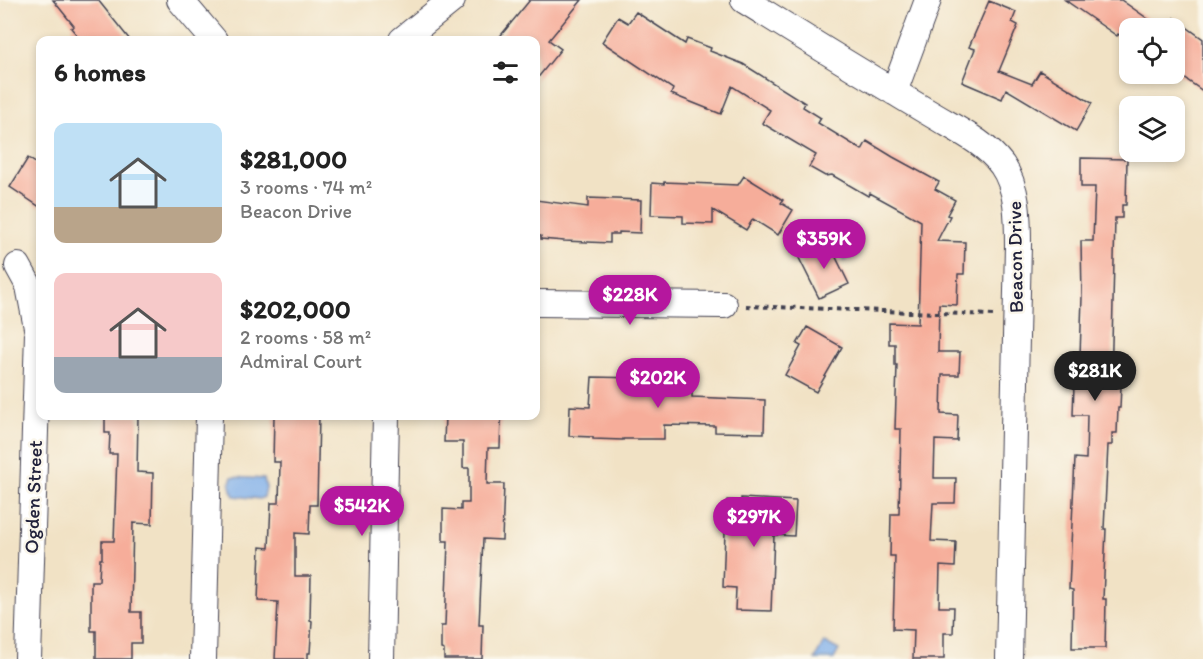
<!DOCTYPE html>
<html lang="en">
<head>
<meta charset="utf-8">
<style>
  :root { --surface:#fff; --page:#f6f6f6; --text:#222; --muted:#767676; --accent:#b5179e }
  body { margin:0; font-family:Itim,sans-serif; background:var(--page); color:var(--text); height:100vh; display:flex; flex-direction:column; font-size:22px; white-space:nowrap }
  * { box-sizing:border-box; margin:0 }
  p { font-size:20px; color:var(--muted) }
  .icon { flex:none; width:33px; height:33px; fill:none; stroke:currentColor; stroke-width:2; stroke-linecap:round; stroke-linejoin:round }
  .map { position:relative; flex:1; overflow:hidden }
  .side { position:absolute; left:36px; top:36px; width:504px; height:384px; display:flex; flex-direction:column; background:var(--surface); border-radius:12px; box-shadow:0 3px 9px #0003 }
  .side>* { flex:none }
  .fabs { position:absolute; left:1119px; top:18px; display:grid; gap:12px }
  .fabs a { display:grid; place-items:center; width:66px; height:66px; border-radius:12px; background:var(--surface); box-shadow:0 3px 9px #0003; font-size:30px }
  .price { position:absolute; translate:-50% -51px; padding:0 14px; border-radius:21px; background:var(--accent); color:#fff; font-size:20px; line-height:39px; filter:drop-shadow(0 2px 3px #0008) }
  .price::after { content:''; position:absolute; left:50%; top:36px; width:18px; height:14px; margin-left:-9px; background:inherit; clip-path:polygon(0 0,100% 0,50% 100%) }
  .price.current { background:#222; color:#fff }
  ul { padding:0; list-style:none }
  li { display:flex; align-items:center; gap:18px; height:150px; padding:0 18px }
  li span { display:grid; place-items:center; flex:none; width:168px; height:120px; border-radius:12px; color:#555 }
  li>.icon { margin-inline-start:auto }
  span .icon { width:72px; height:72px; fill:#fffc; stroke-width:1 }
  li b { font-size:26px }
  h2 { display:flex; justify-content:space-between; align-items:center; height:72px; padding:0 18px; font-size:26px }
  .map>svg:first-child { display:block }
  .water { fill:#7eaee9; stroke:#506892; stroke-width:1.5 }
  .building { fill:#f6ad9a }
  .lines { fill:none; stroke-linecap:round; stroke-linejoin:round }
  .minor-casing { stroke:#413f50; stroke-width:28 }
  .path { stroke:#413f50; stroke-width:4; stroke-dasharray:4.5 4.5; stroke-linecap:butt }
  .minor { stroke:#fff; stroke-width:26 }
  .labels { text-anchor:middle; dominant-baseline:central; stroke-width:5; stroke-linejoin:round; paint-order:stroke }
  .street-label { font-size:20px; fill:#22223b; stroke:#fbf7ec }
</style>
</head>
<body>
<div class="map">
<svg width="1203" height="659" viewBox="0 0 1203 659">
  <rect width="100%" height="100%" fill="#fbf7ec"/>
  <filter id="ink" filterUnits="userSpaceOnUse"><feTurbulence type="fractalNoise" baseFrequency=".0167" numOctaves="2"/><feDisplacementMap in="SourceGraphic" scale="12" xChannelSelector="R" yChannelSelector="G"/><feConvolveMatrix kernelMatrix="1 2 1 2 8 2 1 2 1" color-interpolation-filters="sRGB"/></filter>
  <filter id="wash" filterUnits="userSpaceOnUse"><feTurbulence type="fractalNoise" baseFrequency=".008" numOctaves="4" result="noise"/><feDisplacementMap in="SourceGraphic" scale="24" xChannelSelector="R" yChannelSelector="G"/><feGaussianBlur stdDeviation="1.35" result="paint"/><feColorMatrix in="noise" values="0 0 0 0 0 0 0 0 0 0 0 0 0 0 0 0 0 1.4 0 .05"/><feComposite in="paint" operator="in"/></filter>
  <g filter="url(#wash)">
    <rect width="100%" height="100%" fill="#f1e2c5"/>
    <path class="water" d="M843 224 858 254 844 261 829 231Z
      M232 477 264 479 266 488 264 497 260 499 234 496C230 491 229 483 232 477Z
      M824 642 839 650 834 659H815Z"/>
    <g id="blocks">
      <path class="building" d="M53 0H98L130 40H81L71 28 74 26Z
        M530 0H582L549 40 561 49 536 80V40H497Z
        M1065 0H1121L1161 28H1130L1129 41 1118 34 1117 36Z
        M989 1 1016 12 1012 22 1018 25 999 71 1032 84 1040 71 1092 103 1076 131 1006 89 1002 99 962 82 975 49 969 47Z
        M636 12 685 44 687 39 711 48 710 51 743 64 805 103 803 107 821 118 818 123 862 150 867 141 893 157 939 182 935 189 955 200 947 215 950 216 937 241 965 242 964 274H958L957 305 939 304 938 352H960L959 375H942L941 414 958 415 957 441 935 440 934 478H956L955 503H933L931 541 956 542 955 567 940 566 939 607H954L953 633H944V659H913L914 630 893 629 895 556H890L891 514H899L901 429H895L897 365H895V344H889V323L918 324 921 221 870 193 868 196 832 175 825 176 809 167 816 155 762 123 770 110 732 86 721 114 671 94 673 89 602 42 618 17 628 23Z
        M1174 18 1203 39V91L1174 71Z
        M28 158 40 166V207L10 187Z
        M1081 158 1127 159 1126 205H1122V218H1115L1111 386H1121L1120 408H1118L1117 433H1112V445H1108L1104 529H1106L1103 599H1106L1105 648H1072L1073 590 1069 589 1075 458 1086 459 1087 415H1073L1074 385H1079L1082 297 1081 241H1093L1095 187H1081Z
        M744 176 783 200 781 203 793 210 778 235 753 219 746 230 713 210V224L683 223V216L651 215 652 183 664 184V182L738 185Z
        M588 198 641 200 640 233 619 232V234H610V243L564 241 541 239V236L536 235V200L588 207Z
        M828 241 849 284 819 298 798 256Z
        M807 327 842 347 816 392 785 375 801 346 797 344Z
        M640 366 665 367V377H692V397L765 400 764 433 715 432V426L664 425V439H623V440L593 439V437L569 436 570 406 590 407 592 377 640 378Z
        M105 416H138L137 472 153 473 152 524 133 523 131 612H141V643H131V659H96V631H91V581H99L100 559H102V541H114L117 454H109L110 433H105Z
        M274 416H319L317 505H310L309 534 295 533V576H311L310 620 312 621 310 653H308V659H275L278 602 258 601 260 547 269 548 271 503H279L280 462H273Z
        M445 416H501L500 448H488L487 484H504L502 540 483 539 479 625H483L482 659H444V650L441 649V626H445L448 541H443V509L461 510V503H469V468H463V442H444Z
        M741 498 796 501 794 536 774 535 771 611 735 610 736 588 723 587 726 504H727V500L741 501Z"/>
    </g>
  </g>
  <g filter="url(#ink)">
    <use href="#blocks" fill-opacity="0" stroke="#413f50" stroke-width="1.5"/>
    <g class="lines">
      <g class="minor-casing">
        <path id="minor" d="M180 0 214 40
          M744 0C794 31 845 63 896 93 912 103 928 112 943 121 964 133 987 145 1002 165 1018 188 1018 218 1018 245L1009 659
          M402 40 452 0
          M894 92 928 0
          M18 266 29 286 38 333 28 659
          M536 303 724 305
          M203 659 209 416
          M381 659 386 416"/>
      </g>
      <path class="path" d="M746 306 993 315"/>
      <use href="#minor" class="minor"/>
    </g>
  </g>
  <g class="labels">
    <g class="street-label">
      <text transform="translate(1015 257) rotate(-91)">Beacon Drive</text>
      <text transform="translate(33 497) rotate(-88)">Ogden Street</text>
    </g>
  </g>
</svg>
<div class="fabs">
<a><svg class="icon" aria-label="locate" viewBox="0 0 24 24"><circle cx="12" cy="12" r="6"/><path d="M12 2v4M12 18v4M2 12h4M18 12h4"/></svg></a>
<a><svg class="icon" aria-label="layers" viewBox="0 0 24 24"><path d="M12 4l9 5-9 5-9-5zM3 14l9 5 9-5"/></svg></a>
</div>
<b class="price" style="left:824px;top:270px">$359K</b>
<b class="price" style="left:630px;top:326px">$228K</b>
<b class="price current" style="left:1095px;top:402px">$281K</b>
<b class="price" style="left:658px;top:409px">$202K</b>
<b class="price" style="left:362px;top:537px">$542K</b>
<b class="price" style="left:754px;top:548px">$297K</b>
<section class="side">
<h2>6 homes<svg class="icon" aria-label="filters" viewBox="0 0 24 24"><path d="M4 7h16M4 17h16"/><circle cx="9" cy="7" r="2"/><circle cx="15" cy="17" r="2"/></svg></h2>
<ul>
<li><span style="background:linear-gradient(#bfe0f5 70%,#b9a48a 0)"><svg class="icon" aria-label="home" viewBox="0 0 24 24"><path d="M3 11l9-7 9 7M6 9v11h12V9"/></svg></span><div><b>$281,000</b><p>3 rooms · 74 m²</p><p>Beacon Drive</p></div></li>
<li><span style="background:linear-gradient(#f6c9c9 70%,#9aa5b1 0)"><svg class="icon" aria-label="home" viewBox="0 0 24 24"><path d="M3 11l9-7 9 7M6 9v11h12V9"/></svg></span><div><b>$202,000</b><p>2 rooms · 58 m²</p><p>Admiral Court</p></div></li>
</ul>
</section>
</div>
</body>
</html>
